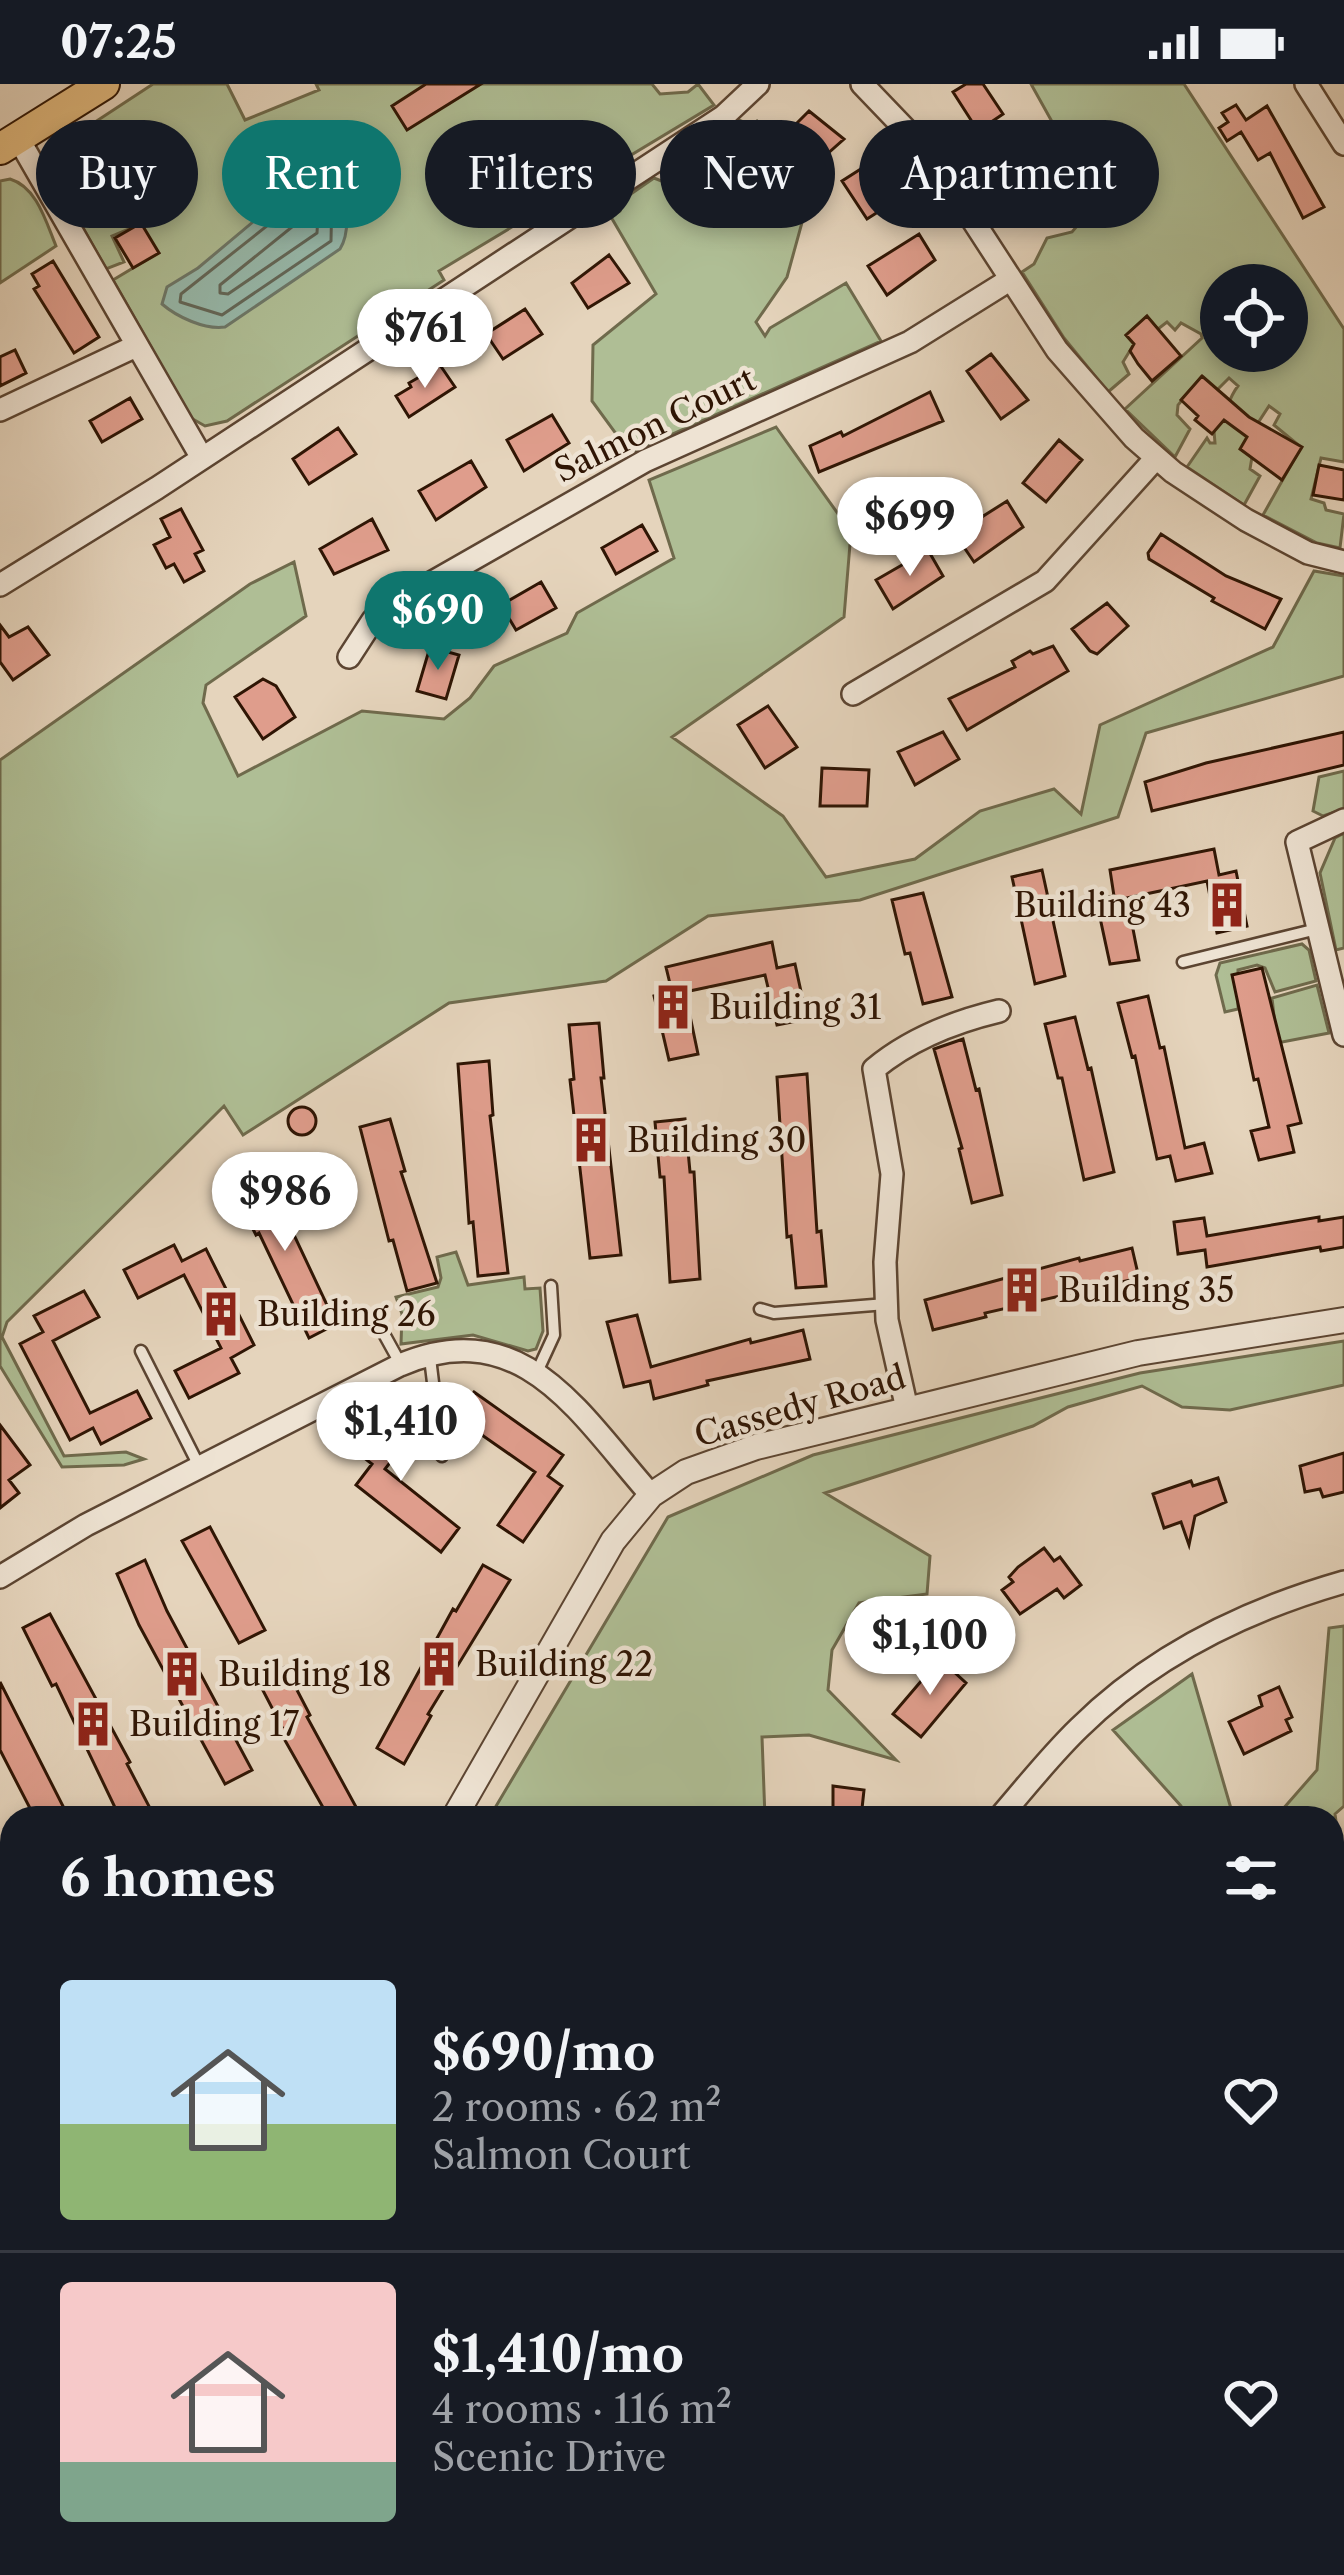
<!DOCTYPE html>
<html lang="en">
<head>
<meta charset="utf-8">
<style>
  :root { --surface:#171b24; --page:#242831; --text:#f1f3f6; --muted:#9ea1a6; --line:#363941; --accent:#0f766e }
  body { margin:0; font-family:"Libre Caslon Text",serif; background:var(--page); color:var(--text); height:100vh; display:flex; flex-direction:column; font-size:45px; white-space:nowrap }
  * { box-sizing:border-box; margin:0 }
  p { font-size:39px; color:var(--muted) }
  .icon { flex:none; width:66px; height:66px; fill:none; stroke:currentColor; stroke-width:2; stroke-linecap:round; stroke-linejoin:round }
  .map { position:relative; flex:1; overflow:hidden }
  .drawer { position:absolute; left:0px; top:1722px; width:1344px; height:771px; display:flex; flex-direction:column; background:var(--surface); border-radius:36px 36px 0 0; box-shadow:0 6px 18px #0003 }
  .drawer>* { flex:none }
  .guide { position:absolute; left:36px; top:36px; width:1272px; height:108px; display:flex; gap:24px }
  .fabs { position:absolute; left:1200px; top:180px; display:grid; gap:24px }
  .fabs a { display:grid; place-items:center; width:108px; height:108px; border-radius:50%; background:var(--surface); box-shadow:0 6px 18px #0003; font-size:60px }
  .price { position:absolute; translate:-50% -102px; padding:0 27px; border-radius:42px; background:#fff; color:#222; font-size:39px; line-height:78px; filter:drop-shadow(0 3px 6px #0008) }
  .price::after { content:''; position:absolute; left:50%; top:72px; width:36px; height:27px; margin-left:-18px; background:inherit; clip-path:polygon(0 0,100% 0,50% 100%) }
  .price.current { background:var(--accent); color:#fff }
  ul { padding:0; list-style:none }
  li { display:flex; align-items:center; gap:36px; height:300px; padding:0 60px }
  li+li { border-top:3px solid var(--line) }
  li span { display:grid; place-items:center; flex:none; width:336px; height:240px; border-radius:12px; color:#555 }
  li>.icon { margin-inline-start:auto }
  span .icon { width:144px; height:144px; fill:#fffc; stroke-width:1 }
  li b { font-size:51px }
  h2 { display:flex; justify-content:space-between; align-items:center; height:144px; padding:0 60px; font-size:51px }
  .pill { padding:0 42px; border-radius:54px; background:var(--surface); box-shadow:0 6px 18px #0003; font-size:42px; line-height:108px }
  .pill.current { background:var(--accent); color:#fff }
  .status { display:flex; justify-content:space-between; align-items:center; height:84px; padding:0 60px; background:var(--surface); direction:ltr }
  .status svg { height:33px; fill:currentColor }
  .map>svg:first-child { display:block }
  .green { fill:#afbe95; stroke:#6f6a4c; stroke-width:3; fill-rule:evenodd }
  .water { fill:#97b9ab; stroke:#6d7768; stroke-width:3 }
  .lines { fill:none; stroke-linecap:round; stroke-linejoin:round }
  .shore { stroke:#636758; stroke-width:3 }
  .building { fill:#df9d8c; stroke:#2f1504; stroke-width:3 }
  .service-casing { stroke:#5c4532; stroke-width:15 }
  .minor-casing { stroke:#5c4532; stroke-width:26 }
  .tertiary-casing { stroke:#5c4532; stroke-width:28 }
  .primary-casing { stroke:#2f1504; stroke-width:34 }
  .service { stroke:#eee3d3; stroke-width:10 }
  .minor { stroke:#eee3d3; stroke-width:21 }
  .tertiary { stroke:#eee3d3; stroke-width:24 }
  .primary { stroke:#e2ba7e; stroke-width:30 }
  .labels { text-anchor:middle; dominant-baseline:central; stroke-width:9; stroke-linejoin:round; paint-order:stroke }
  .street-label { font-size:33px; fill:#2f1504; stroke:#eee3d3 }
  .poi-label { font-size:33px; fill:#2f1504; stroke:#eee3d3; text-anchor:start }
</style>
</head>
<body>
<div class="status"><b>07:25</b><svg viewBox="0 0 49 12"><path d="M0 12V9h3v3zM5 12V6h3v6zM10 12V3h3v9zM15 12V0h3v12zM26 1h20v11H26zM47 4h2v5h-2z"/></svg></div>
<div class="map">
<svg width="1344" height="2491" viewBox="0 0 1344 2491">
  <rect width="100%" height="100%" fill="#e5d4bc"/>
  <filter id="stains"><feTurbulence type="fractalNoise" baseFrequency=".00167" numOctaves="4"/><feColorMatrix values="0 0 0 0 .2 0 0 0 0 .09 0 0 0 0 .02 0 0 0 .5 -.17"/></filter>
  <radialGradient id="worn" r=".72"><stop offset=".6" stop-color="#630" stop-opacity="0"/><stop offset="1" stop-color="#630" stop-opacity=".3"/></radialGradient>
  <path class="green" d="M153 0H227L245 36 319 6 316 0H652L660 10 688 8 698 0 714 21 439 187 444 196 227 337 205 342 191 334 113 196 158 169 146 163 134 143 112 152 124 178 106 185 52 88 54 70 60 61Z
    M1031 0H1184L1344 245V378L1321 374 1311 415 1324 419 1326 426 1344 430 1340 464 1317 459 1263 431 1301 363 1274 341 1280 330 1269 322 1241 365 1252 373 1250 385 1260 392 1244 421 1187 383 1207 354 1210 359H1215L1214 347C1227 333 1226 317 1238 302L1229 294 1217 306 1201 293 1178 321 1177 331 1190 345 1175 373 1125 325 1202 254 1201 250 1181 239 1175 246 1167 238 1158 245 1146 233 1126 251 1134 260 1123 278 1129 290 1108 308 1064 254 1022 188 1034 180 1047 154 1072 148 1096 120 1094 83 1065 61ZM1221 201H1287V267H1221Z
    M736 35 751 41 757 37 768 49 785 46V66L814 95 787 193 756 238 765 252 770 244 846 199 881 257 630 369 592 317 593 261 656 210 611 133 620 127 625 114 654 94 664 98 729 56V42Z
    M10 95C37 103 46 138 56 162L0 199V97Z
    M776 343 851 448 844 533 672 653 783 732 826 793 915 775 980 727 1054 705 1081 730 1100 641 1273 563 1314 487 1344 492V592L1146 649 1118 733 860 816 708 832 606 897 449 919 243 1051 224 1022 7 1238 2 1253 64 1372 126 1368 144 1375 124 1381 62 1383 0 1282V676L250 500 294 478 306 532 206 601 203 619 238 692 362 627 444 635 470 614 494 582 567 549 577 529 674 474 649 396Z
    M1344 687V725L1323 732 1313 727 1319 693Z
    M1344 749V864L1336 866 1320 789 1335 754Z
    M1302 860 1309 866 1316 897 1275 908 1265 884 1257 881 1238 886V925L1225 928 1216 891 1220 879Z
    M1317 901 1329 949 1277 959 1272 914Z
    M456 1168 468 1201 524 1193 525 1205 540 1204 543 1247 536 1265 528 1267 473 1251 401 1260 402 1230 396 1213 438 1203 441 1194 437 1173Z
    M1344 1257V1301L1230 1326 1182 1323 1142 1302 1068 1323 1033 1342 825 1409 930 1472 927 1510 859 1519 832 1566 828 1606 896 1676 809 1651 762 1653 765 1734H489L668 1433 813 1371 1140 1289Z
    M1344 1542V1722L1335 1730 1343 1789 1332 1793V1734H1275L1317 1686 1329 1544Z
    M1192 1590 1232 1728 1249 1734H1183L1181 1722 1113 1646Z
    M1332 2142H1344V2461L1332 2457Z
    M760 2481H914L894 2491H777Z
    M934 2481H1106L1139 2491H939Z"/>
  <path class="water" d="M322 80 336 84C345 106 353 144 340 165L225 243C205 246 177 233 162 220L167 203 198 184Z"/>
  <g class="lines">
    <path class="shore" d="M325 96 332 106 331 157 222 231 180 218 181 210Z
      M313 126 318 131 317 149 228 210 220 209V201Z"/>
  </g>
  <path class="building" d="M426 0H481L407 46 392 22Z
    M966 0H983L1003 30 978 47 953 8Z
    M1236 21 1246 36 1267 22 1324 123 1303 134 1270 69 1258 76 1241 48 1227 57 1219 44 1228 38 1222 29Z
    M809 27 844 55 817 79 787 49Z
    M1028 65 1058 111 1032 128 1002 81Z
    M867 81 892 119 867 135 842 97Z
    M141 139 159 169 133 184 115 154Z
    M919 150 935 176 887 211 868 182Z
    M609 171 629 199 588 224 572 199Z
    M53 177 99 253 74 269 34 205 39 202 32 190Z
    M525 225 542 250 503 275 486 250Z
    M1147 232 1181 272 1152 297 1138 280 1130 267 1134 260 1126 251Z
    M15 266 26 289 0 302V273Z
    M991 270 1028 316 1001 335 967 287Z
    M440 281 455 303 409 333 396 312 411 303 409 299Z
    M1202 292 1249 333 1302 363 1282 396 1240 365 1247 353 1224 336 1212 350 1195 336 1198 332 1181 316Z
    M930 308 943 337 819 388 810 362 841 348 843 352Z
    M130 314 142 335 102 358 90 337Z
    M552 331 569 359 524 387 507 356Z
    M338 344 356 370 309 400 293 375Z
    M1059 356 1082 376 1046 418 1023 399Z
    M471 377 486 403 436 436 419 407Z
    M1319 381 1344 386V416L1313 411Z
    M1007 417 1023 443 974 478 955 450Z
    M181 425 203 466 195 470 204 487 184 498 174 480 166 484 154 461 170 453 161 435Z
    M372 435 388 466 334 490 320 465Z
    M642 441 657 467 616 490 602 464Z
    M1161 450 1226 492 1281 515 1265 545 1212 517 1214 514 1149 475 1148 469Z
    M928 466 943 492 893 525 876 496Z
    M541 498 556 524 516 546 501 521Z
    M1107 519 1128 542 1097 570 1090 567 1072 545Z
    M0 541 9 553 28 543 49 571 13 596 0 578Z
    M1053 562 1068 587 967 646 949 615 1015 583 1012 577 1030 567 1033 570Z
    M430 563 459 571 446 615 417 607Z
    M263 595 276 602 295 633 263 655 235 613Z
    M768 622 797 663 765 684 738 641Z
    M943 648 959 675 915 701 898 668Z
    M1344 648V681L1152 727 1145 698 1206 679Z
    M822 684 869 686 867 722H820Z
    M1214 765 1219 791 1236 787 1247 842 1217 849 1207 797 1127 814 1139 876 1110 880 1096 815 1114 812 1110 786Z
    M1042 786 1065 892 1035 900 1012 793Z
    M923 809 952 913 923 920 910 869 905 870 892 816Z
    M772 858 777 884 795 880 807 935 777 941 765 891 685 908 698 970 669 976 654 912 672 908 666 883Z
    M1262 884 1301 1039 1288 1042 1294 1068 1259 1076 1251 1047 1269 1043 1258 995 1254 996 1232 891Z
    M1148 912 1160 964 1164 963 1185 1064 1204 1059 1212 1089 1176 1097 1170 1072 1157 1075 1135 972 1132 973 1118 919Z
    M1075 933 1088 985 1091 984 1114 1088 1084 1096 1062 994H1058L1045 940Z
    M599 939 604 994H601L621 1171 590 1174 570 996 574 995 569 941Z
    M963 955 976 1006 979 1005 1002 1111 972 1119 959 1065 962 1064 934 965Z
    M489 977 493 1031 490 1032 508 1189 478 1192 473 1138 469 1139 458 980Z
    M807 990 817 1148 821 1147 826 1202 796 1204 791 1152 787 1153 777 993Z
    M288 1037a14 14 0 1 1 28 0a14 14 0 1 1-28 0Z
    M390 1035 405 1087 401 1088 437 1199 407 1207 393 1156 389 1157 360 1043Z
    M685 1035 690 1088H694L700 1195 670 1198 664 1093H660L655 1038Z
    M258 1088 283 1136 286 1134 336 1240 309 1254 259 1149 256 1151 231 1102Z
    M1319 1133V1137L1344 1133V1163L1321 1167 1320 1163 1207 1183 1205 1166 1178 1170 1174 1138 1204 1134 1207 1152Z
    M174 1161 182 1177 206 1165 254 1261 231 1274 239 1289 189 1314 175 1287 221 1264 184 1191 138 1214 124 1186Z
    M1132 1164 1139 1194 985 1229 986 1233 933 1246 925 1216 1079 1174 1080 1177Z
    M84 1207 99 1233 53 1257 90 1329 137 1307 151 1334 101 1360 93 1344 70 1356 20 1260 43 1248 34 1232Z
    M637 1231 651 1283 750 1255 751 1259 803 1246 810 1275 707 1297 708 1301 654 1315 650 1297 624 1303 607 1238Z
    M474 1308 563 1371 548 1392 562 1402 523 1458 498 1441 535 1388 456 1333Z
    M393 1325 417 1344 385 1385 459 1444 441 1468 356 1401 372 1380 358 1369Z
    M0 1341 30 1381 9 1396 19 1409 0 1424Z
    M1344 1369V1408L1323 1413 1320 1405 1305 1408 1300 1382Z
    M1218 1394 1226 1418 1195 1432 1189 1461 1181 1438 1164 1444 1153 1410 1191 1397 1193 1402Z
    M210 1443 265 1546 239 1559 182 1457Z
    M1044 1464 1054 1477 1060 1473 1081 1501 1064 1514 1057 1505 1020 1530 1002 1506 1013 1498 1009 1493 1018 1483Z
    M145 1476 167 1527 252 1686 225 1700 139 1541 117 1490Z
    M483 1481 510 1496 428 1630 431 1632 404 1680 377 1664 453 1525 456 1527Z
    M50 1530 130 1678 127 1680 152 1728 140 1734H120L56 1600 52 1602 23 1544Z
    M940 1575 966 1599 921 1653 893 1630Z
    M285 1583 310 1631 307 1633 362 1734H329L278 1644 282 1643 258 1597Z
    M0 1598 69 1734H35L0 1666Z
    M1279 1603 1292 1633 1286 1636 1291 1647 1244 1670 1229 1638 1262 1622 1259 1612Z
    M833 1702 864 1706 861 1734H833Z"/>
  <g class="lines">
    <g class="service-casing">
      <path id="service" d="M1183 878 1317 845
        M760 1225 774 1229 886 1220
        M384 1250 400 1279
        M141 1267 199 1382
        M430 1274 442 1372
        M537 1288 554 1251 551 1202
        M255 1734H302
        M0 2095 12 2099"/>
    </g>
    <g class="minor-casing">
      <path id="minor" d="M862 0 931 72 1057 266 1134 354 1173 388 1246 436 1308 469 1344 478
        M1306 0 1344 60
        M18 54 202 374
        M0 326 136 262
        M0 501 157 404 724 32 758 0
        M349 573 373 536 389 523 645 377 910 258 1011 195
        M853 610 1045 497 1156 374
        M1344 736 1297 758 1344 951
        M907 1325 887 1236 885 1178 892 1090 874 985C910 955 953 938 999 927
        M0 1493 86 1441 400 1281C523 1228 580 1331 651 1411
        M999 1734C1025 1704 1050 1672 1079 1644 1152 1572 1246 1526 1344 1498
        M708 2481 725 2491"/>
    </g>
    <g class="tertiary-casing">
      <path id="tertiary" d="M454 1734 613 1457 651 1411 686 1388 756 1363 1138 1269 1344 1236
        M0 1905 12 1903
        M0 2332 12 2290"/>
    </g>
    <g class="primary-casing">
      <path id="primary" d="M0 65 104 0"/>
    </g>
    <use href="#service" class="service"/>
    <use href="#minor" class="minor"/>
    <use href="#tertiary" class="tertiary"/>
    <use href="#primary" class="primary"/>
  </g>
  <defs>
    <g id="building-bare" transform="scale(3.6)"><path d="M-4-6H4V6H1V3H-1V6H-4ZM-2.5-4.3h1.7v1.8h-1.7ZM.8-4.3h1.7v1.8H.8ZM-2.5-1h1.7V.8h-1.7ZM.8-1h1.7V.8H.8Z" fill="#8f2418" stroke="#eee3d3" stroke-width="2.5" paint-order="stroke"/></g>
  </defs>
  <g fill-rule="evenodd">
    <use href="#building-bare" x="1227" y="821"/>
    <use href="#building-bare" x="673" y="923"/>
    <use href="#building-bare" x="591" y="1056"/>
    <use href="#building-bare" x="1022" y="1206"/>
    <use href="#building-bare" x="221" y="1230"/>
    <use href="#building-bare" x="439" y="1580"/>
    <use href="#building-bare" x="182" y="1590"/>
    <use href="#building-bare" x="93" y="1640"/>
  </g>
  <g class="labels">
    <g class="street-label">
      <text transform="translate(655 341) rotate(-26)">Salmon Court</text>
      <text transform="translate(800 1322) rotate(-16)">Cassedy Road</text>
    </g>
    <g class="poi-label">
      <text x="1191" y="821" text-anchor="end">Building 43</text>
      <text x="709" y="923">Building 31</text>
      <text x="627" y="1056">Building 30</text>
      <text x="1058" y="1206">Building 35</text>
      <text x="257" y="1230">Building 26</text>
      <text x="475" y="1580">Building 22</text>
      <text x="218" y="1590">Building 18</text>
      <text x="129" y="1640">Building 17</text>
    </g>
  </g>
  <rect width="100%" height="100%" filter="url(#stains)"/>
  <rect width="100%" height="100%" fill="url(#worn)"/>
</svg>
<div class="fabs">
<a><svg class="icon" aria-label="locate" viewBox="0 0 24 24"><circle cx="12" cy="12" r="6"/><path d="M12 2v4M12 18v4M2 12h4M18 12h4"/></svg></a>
</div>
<b class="price" style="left:425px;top:307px">$761</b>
<b class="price" style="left:910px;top:495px">$699</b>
<b class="price current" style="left:438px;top:589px">$690</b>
<b class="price" style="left:285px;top:1170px">$986</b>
<b class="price" style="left:401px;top:1400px">$1,410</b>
<b class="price" style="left:930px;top:1614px">$1,100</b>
<div class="guide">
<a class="pill">Buy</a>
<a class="pill current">Rent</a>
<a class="pill">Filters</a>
<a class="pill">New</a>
<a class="pill">Apartment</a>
</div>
<section class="drawer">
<h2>6 homes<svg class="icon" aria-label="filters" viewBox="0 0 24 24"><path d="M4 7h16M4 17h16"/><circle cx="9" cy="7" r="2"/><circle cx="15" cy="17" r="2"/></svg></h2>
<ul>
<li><span style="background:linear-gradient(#bfe0f5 60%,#8fb573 0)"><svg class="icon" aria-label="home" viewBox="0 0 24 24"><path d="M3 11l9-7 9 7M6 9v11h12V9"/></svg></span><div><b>$690/mo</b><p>2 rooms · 62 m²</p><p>Salmon Court</p></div><svg class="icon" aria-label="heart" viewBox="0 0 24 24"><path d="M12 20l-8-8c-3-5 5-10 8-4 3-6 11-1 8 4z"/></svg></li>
<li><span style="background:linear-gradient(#f6c9c9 75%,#7fa58c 0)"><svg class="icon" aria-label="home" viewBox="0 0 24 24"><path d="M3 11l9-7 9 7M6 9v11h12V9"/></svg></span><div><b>$1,410/mo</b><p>4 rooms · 116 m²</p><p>Scenic Drive</p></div><svg class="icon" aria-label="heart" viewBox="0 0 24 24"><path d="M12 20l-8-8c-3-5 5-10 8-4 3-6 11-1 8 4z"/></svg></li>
</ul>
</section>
</div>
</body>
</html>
